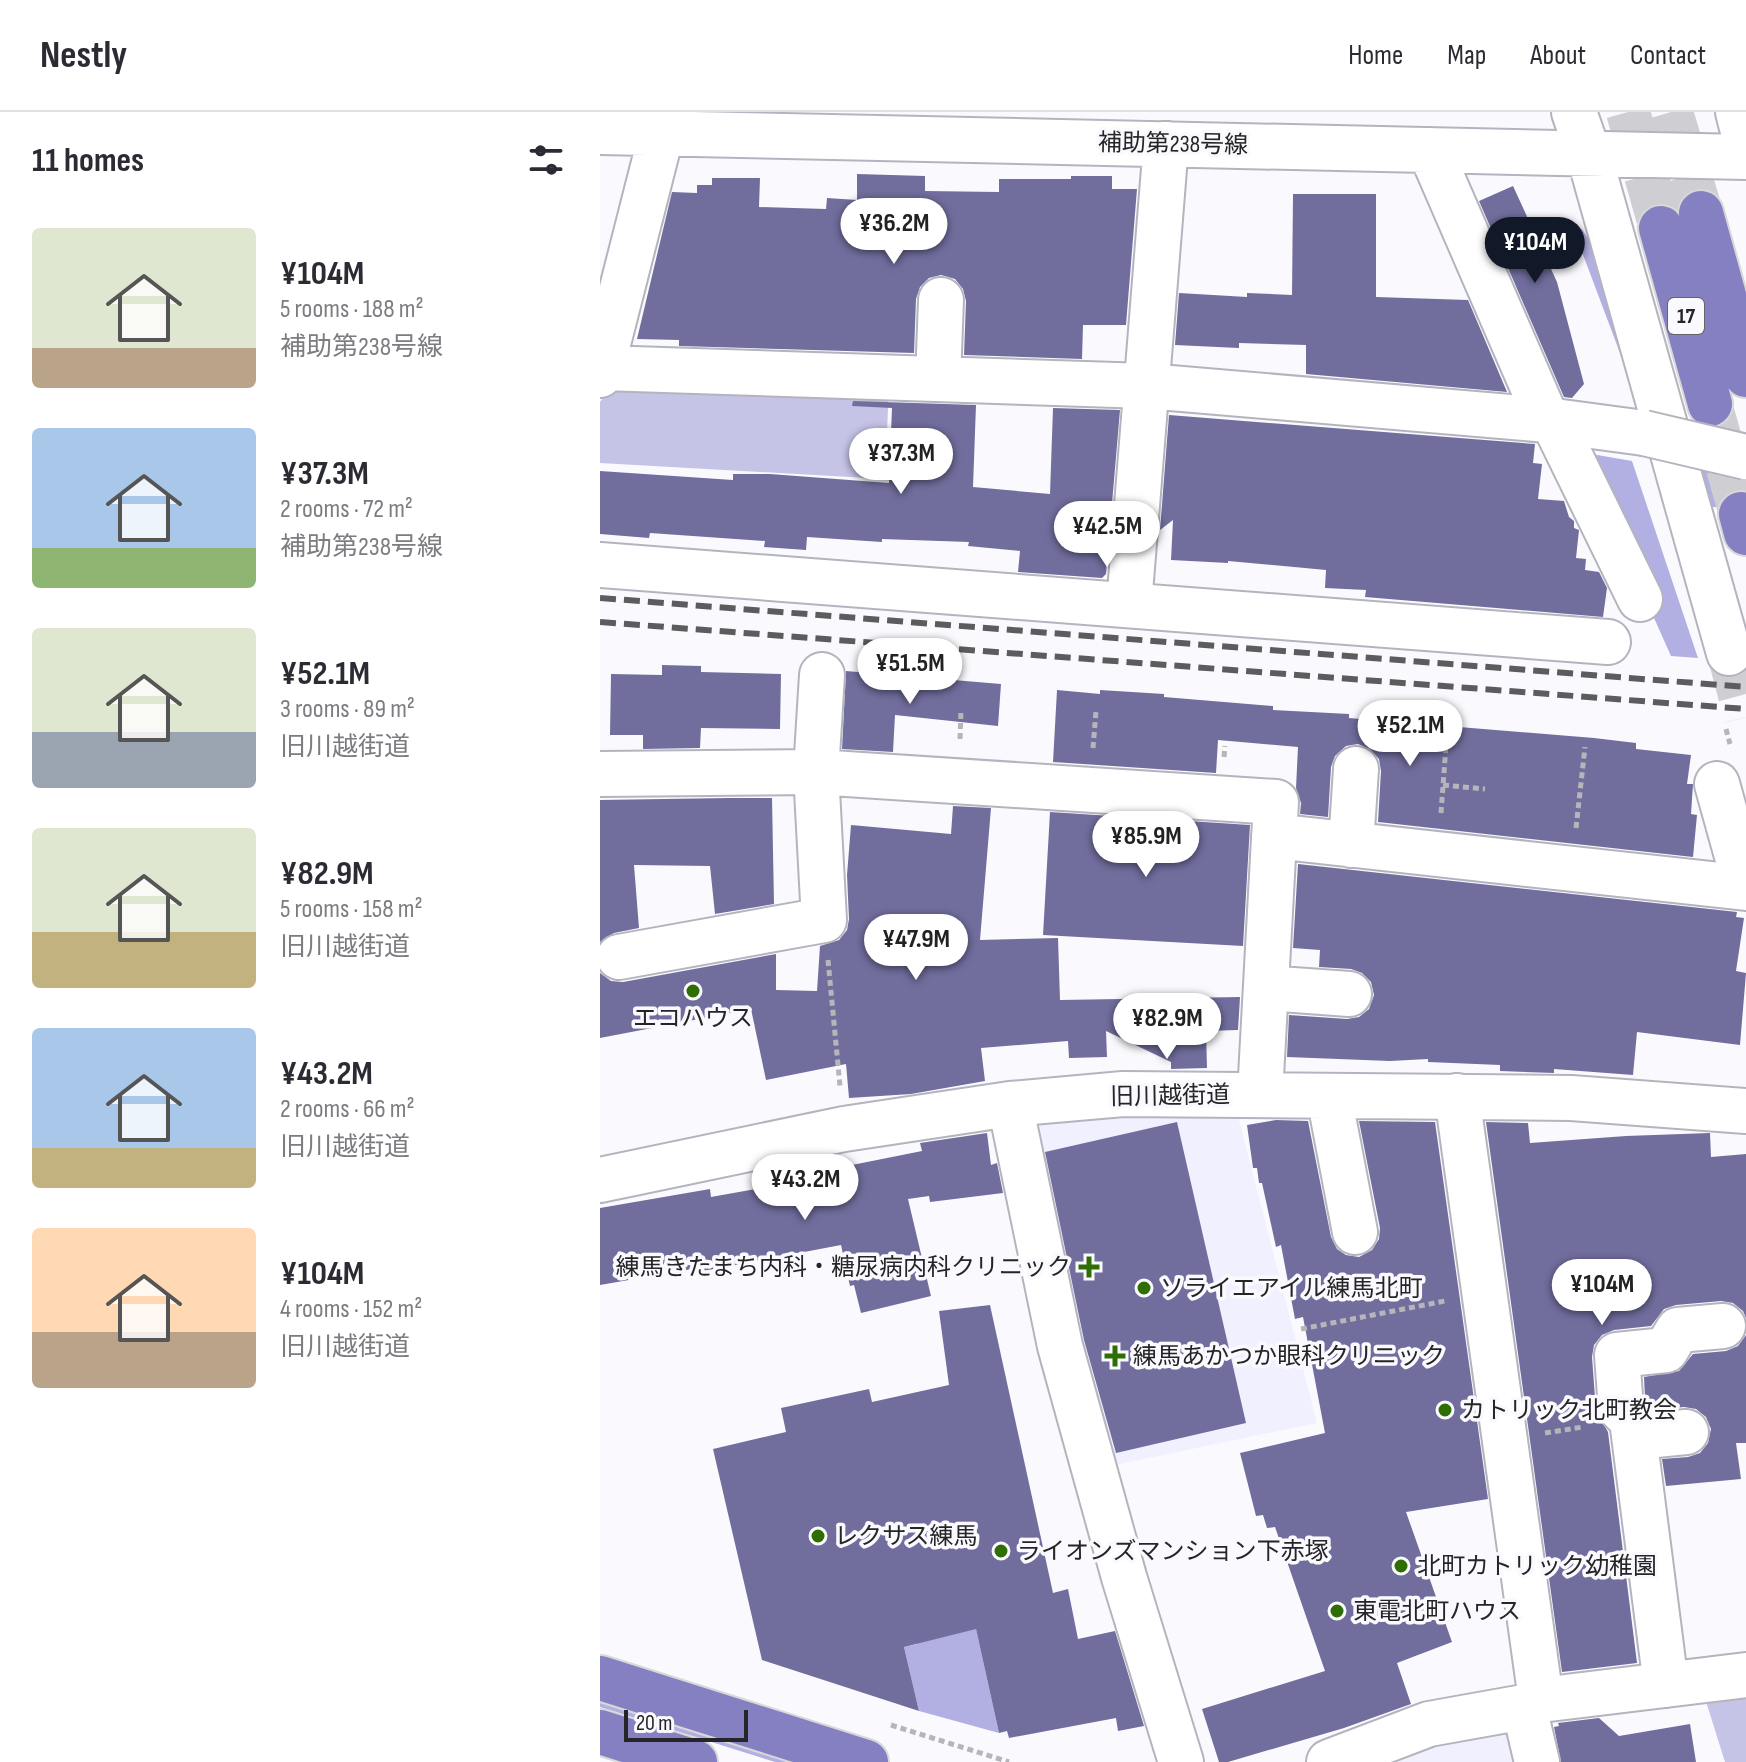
<!DOCTYPE html>
<html lang="en">
<head>
<meta charset="utf-8">
<style>
  :root { --surface:#fff; --page:#f7f7f7; --text:#2b2b33; --muted:#7c7c81; --line:#e1e1e2; --accent:#111827 }
  body { margin:0; font-family:"Sofia Sans Condensed","Noto Sans JP",sans-serif; background:var(--page); color:var(--text); height:100vh; display:flex; flex-direction:column; font-size:30px; white-space:nowrap }
  * { box-sizing:border-box; margin:0 }
  p { font-size:26px; color:var(--muted) }
  .icon { flex:none; width:44px; height:44px; fill:none; stroke:currentColor; stroke-width:2; stroke-linecap:round; stroke-linejoin:round }
  .map { position:relative; flex:1; overflow:hidden }
  .side { display:flex; flex-direction:column; background:var(--surface); width:600px }
  .side>* { flex:none }
  .scale { position:absolute; left:24px; bottom:20px; width:124px; box-sizing:border-box; padding-left:8px; border:4px solid #252528; border-top:0; font-size:22px; line-height:28px; white-space:nowrap; color:#252528; -webkit-text-stroke:6px #fafafe; paint-order:stroke }
  .price { position:absolute; translate:-50% -68px; padding:0 18px; border-radius:28px; background:#fff; color:#222; font-size:26px; line-height:52px; filter:drop-shadow(0 2px 4px #0008) }
  .price::after { content:''; position:absolute; left:50%; top:48px; width:24px; height:18px; margin-left:-12px; background:inherit; clip-path:polygon(0 0,100% 0,50% 100%) }
  .price.selected { background:var(--accent); color:#fff }
  ul { padding:0; list-style:none }
  li { display:flex; align-items:center; gap:24px; height:200px; padding:0 32px }
  li span { display:grid; place-items:center; flex:none; width:224px; height:160px; border-radius:8px; color:#555 }
  li>.icon { margin-inline-start:auto }
  span .icon { width:96px; height:96px; fill:#fffc; stroke-width:1 }
  li b { font-size:34px }
  h2 { display:flex; justify-content:space-between; align-items:center; height:96px; padding:0 32px; font-size:34px }
  header { display:flex; align-items:center; gap:48px; box-sizing:border-box; height:112px; padding:0 40px; background:var(--surface); border-bottom:2px solid var(--line) }
  header strong { font-size:38px }
  nav { display:flex; gap:44px; margin-inline-start:auto; font-size:28px }
  main { display:flex; flex:1; min-height:0 }
  .map>svg:first-child { display:block }
  .built { fill:#f0f0ff }
  .green { fill:#c6c4e6 }
  .forest { fill:#b2afe3 }
  .building { fill:#716e9e }
  .lines { fill:none; stroke-linecap:round; stroke-linejoin:round }
  .minor-tunnel { stroke:#cfcfd3; stroke-width:44; stroke-dasharray:44 22; stroke-linecap:butt }
  .highway-tunnel { stroke:#cfcfd3; stroke-width:44; stroke-dasharray:44 22; stroke-linecap:butt }
  .minor-casing { stroke:#b4b4bf; stroke-width:48 }
  .highway-casing { stroke:#d8d8d8; stroke-width:48 }
  .path { stroke:#b6b6ba; stroke-width:5; stroke-dasharray:6 4; stroke-linecap:butt }
  .minor { stroke:#fff; stroke-width:44 }
  .highway { stroke:#8580c2; stroke-width:44 }
  .rail { stroke:#5c5c5f; stroke-width:6; stroke-dasharray:16 8; stroke-linecap:butt }
  .minor-bridge-casing { stroke:#b4b4bf; stroke-width:48; stroke-linecap:butt }
  .minor-bridge { stroke:#fff; stroke-width:44 }
  .poi-dot { fill:#2f6e03; stroke:#fafafe; stroke-width:3 }
  .labels { text-anchor:middle; dominant-baseline:central; stroke-width:7; stroke-linejoin:round; paint-order:stroke }
  .shield { fill:#fafafe; stroke:#656568; stroke-width:2 }
  .shield-label { font-size:22px; font-weight:bold; fill:#252528 }
  .street-label { font-size:24px; fill:#252528; stroke:#fafafe }
  .poi-label { font-size:24px; fill:#252528; stroke:#fafafe; text-anchor:start }
</style>
</head>
<body>
<header>
<strong>Nestly</strong>
<nav><a>Home</a><a>Map</a><a>About</a><a>Contact</a></nav>
</header>
<main>
<section class="side">
<h2>11 homes<svg class="icon" aria-label="filters" viewBox="0 0 24 24"><path d="M4 7h16M4 17h16"/><circle cx="9" cy="7" r="2"/><circle cx="15" cy="17" r="2"/></svg></h2>
<ul>
<li><span style="background:linear-gradient(#dfe7d0 75%,#b9a48a 0)"><svg class="icon" aria-label="home" viewBox="0 0 24 24"><path d="M3 11l9-7 9 7M6 9v11h12V9"/></svg></span><div><b>¥104M</b><p>5 rooms · 188 m²</p><p>補助第238号線</p></div></li>
<li><span style="background:linear-gradient(#a9c7e8 75%,#8fb573 0)"><svg class="icon" aria-label="home" viewBox="0 0 24 24"><path d="M3 11l9-7 9 7M6 9v11h12V9"/></svg></span><div><b>¥37.3M</b><p>2 rooms · 72 m²</p><p>補助第238号線</p></div></li>
<li><span style="background:linear-gradient(#dfe7d0 65%,#9aa5b1 0)"><svg class="icon" aria-label="home" viewBox="0 0 24 24"><path d="M3 11l9-7 9 7M6 9v11h12V9"/></svg></span><div><b>¥52.1M</b><p>3 rooms · 89 m²</p><p>旧川越街道</p></div></li>
<li><span style="background:linear-gradient(#dfe7d0 65%,#c2b280 0)"><svg class="icon" aria-label="home" viewBox="0 0 24 24"><path d="M3 11l9-7 9 7M6 9v11h12V9"/></svg></span><div><b>¥82.9M</b><p>5 rooms · 158 m²</p><p>旧川越街道</p></div></li>
<li><span style="background:linear-gradient(#a9c7e8 75%,#c2b280 0)"><svg class="icon" aria-label="home" viewBox="0 0 24 24"><path d="M3 11l9-7 9 7M6 9v11h12V9"/></svg></span><div><b>¥43.2M</b><p>2 rooms · 66 m²</p><p>旧川越街道</p></div></li>
<li><span style="background:linear-gradient(#ffd9b3 65%,#b9a48a 0)"><svg class="icon" aria-label="home" viewBox="0 0 24 24"><path d="M3 11l9-7 9 7M6 9v11h12V9"/></svg></span><div><b>¥104M</b><p>4 rooms · 152 m²</p><p>旧川越街道</p></div></li>
</ul>
</section>
<div class="map">
<svg width="1146" height="1650" viewBox="0 0 1146 1650">
  <rect width="100%" height="100%" fill="#fafafe"/>
  <path class="built" d="M538 1004H638L717 1311 505 1355 434 1010Z
    M908 1608 927 1650H765Z"/>
  <path class="green" d="M289 273 285 367 0 351V290L11 274Z
    M1146 1574V1650H1125L1103 1580Z"/>
  <path class="forest" d="M973 116 982 117 1003 150 1029 265Z
    M980 340 1032 349 1098 546 1071 544Z
    M1094 350 1146 363V395H1107Z
    M324 1281 399 1621 319 1599 304 1535 317 1532 314 1514Z
    M0 1586 203 1650H175L0 1595Z"/>
  <path class="building" d="M257 62 325 64V79L399 80V67H471V64H512V77H537L526 213H483L482 247 364 243 366 189 363 177 355 167 341 163 329 166 320 175 316 187 314 241 79 234V228L37 227 72 80 97 81V73H112V66H160L159 95 226 97 227 86 257 88Z
    M913 74 957 170 984 272 972 286 964 285 879 89Z
    M693 82H776V185L868 188 907 280 706 262V233L639 231V236L575 233 579 181 647 185V181L692 183Z
    M253 289 376 293 373 375 450 382 453 296 520 298 506 462 502 466 418 460 420 439 368 434 369 430 282 427V430L207 425 206 438 164 435 165 429 50 421 49 426 0 422V359L133 368V362H170L289 371 292 296 252 294Z
    M569 303 935 332 933 351 942 352 938 387 964 389 969 405 974 409V416L979 418 976 446 986 447 985 458 999 460 1007 476 1003 505 765 485 766 478 725 476 726 458 628 449V451L571 448 573 408 560 418Z
    M62 553 101 554V560L181 562 180 617 101 616 100 636 43 637V623H10L11 562 62 563Z
    M246 559 401 572 398 614 295 603 293 640 242 637Z
    M457 578 500 582V578L564 582V585L673 594V598L749 602V606L994 626 1036 631V637L1091 643 1087 672H1093L1091 702 1097 703 1093 745 778 710 781 659 779 647 770 637 758 632 746 634 735 644 731 655 728 705 700 702 701 691 696 676 698 635 618 628 616 661 453 650Z
    M129 686H172L174 792 115 802 110 754 34 753 39 816 14 821 0 830V688Z
    M353 694 391 696 380 828 458 826 460 888 640 885 638 918 606 919 607 956 571 957V950L506 919 507 945 469 946 468 929 381 936 385 969 311 982 249 986 246 952 166 968 151 897 0 926V861L11 869 23 870 176 842V878L217 879 220 834 239 828 247 818 249 807 247 763 251 713 351 722Z
    M450 700 650 713 643 834 443 823Z
    M698 752 1137 800 1136 805 1144 806 1136 859 1146 861 1140 933 1037 920 1033 963 954 957V961L900 959V953L828 950V947L790 949 687 945 689 903 747 907 759 905 769 897 774 883 771 870 762 861 751 857 719 855 720 838 693 836Z
    M676 1008 708 1009 731 1125 737 1137 746 1143 759 1145 772 1138 779 1127 780 1116 759 1009 835 1010 888 1387 806 1400 852 1530 797 1551 811 1592 744 1616 628 1650H619L602 1597 725 1559 675 1415 667 1416 663 1403 656 1404 640 1341 725 1321 703 1205 695 1207 681 1133 676 1135 662 1071H659L657 1056H653L647 1013Z
    M577 1010 646 1311 516 1341 484 1228 445 1040Z
    M886 1010 928 1011 930 1031 1026 1024 1110 1021 1111 1045 1146 1042V1206L1143 1199 1133 1191 1121 1189 1076 1193 1064 1197 1051 1214 1014 1218 1002 1223 994 1233 992 1245 996 1299 1008 1320 1037 1551 962 1560Z
    M387 1021 391 1053 397 1051 403 1081 330 1090 329 1084 308 1087 331 1184 261 1201 254 1173 250 1174 241 1133 93 1161 92 1157 0 1173V1096L110 1077 111 1085 228 1064 227 1058 322 1039 320 1031Z
    M390 1193 453 1481 468 1477 478 1527 515 1519 544 1614 518 1619 516 1606 409 1626 407 1619 399 1621 376 1517 304 1535 319 1599 162 1548 113 1337 186 1320 181 1296 269 1277 272 1290 349 1273 339 1199Z
    M1146 1223V1331H1136L1141 1367 1066 1374 1062 1347 1088 1345 1100 1341 1108 1331 1111 1317 1106 1305 1096 1297 1084 1295 1054 1298 1045 1286 1044 1265 1079 1259 1093 1242 1126 1239 1138 1234Z
    M999 1606 1019 1624 1090 1612 1096 1650H961L954 1615 959 1614 958 1611Z"/>
  <g class="lines">
    <path class="minor-tunnel" d="M1129 541 1146 605"/>
    <path class="highway-tunnel" d="M1028 0 1061 116
      M1071 0 1101 101
      M1110 292 1141 402"/>
    <g class="minor-casing">
      <path id="minor" d="M974 0 989 43 1129 541
        M1138 0 1146 31
        M0 20 1146 45
        M830 38 947 308
        M2 256 547 274 947 308 1044 321
        M0 263 67 0
        M338 267 341 188
        M953 309 1040 487
        M0 453 1008 530
        M529 493 566 32
        M0 662 216 660 676 690 660 983
        M1117 672 1146 776
        M674 724 1146 776
        M751 733 756 657
        M19 845 224 808 216 660 222 563
        M666 876 749 882
        M729 984 755 1120
        M857 984 941 1588
        M410 992 460 1234 524 1465 581 1650
        M0 1068 244 1017 410 992 523 982 971 986 1146 999
        M1035 1325 1086 1320
        M1066 1573 1032 1308 1021 1297 1017 1243 1066 1238 1078 1218 1123 1214
        M924 1595 937 1650
        M729 1650 829 1612 924 1595 941 1588 1146 1563"/>
    </g>
    <g class="highway-casing">
      <path id="highway" d="M1101 101 1146 263
        M1061 116 1110 292
        M1141 402 1146 421
        M0 1566 266 1650
        M0 1620 95 1650"/>
    </g>
    <path class="path" d="M1126 617 1130 632
      M360 627 361 599
      M493 636 496 599
      M624 645 625 634
      M843 673 885 677
      M841 701 847 620
      M976 716 985 635
      M228 848 240 974
      M701 1217 845 1189
      M945 1321 983 1315
      M291 1613 409 1650"/>
    <use href="#minor" class="minor"/>
    <use href="#highway" class="highway"/>
    <path class="rail" d="M0 486 1146 575
      M0 510 1146 597"/>
    <g class="minor-bridge-casing">
      <path id="minor-bridge" d="M1044 321 1146 345"/>
    </g>
    <use href="#minor-bridge" class="minor-bridge"/>
  </g>
  <g class="poi-dot">
    <circle cx="93" cy="879" r="8"/>
    <path d="M485 1143h8v8h8v8h-8v8h-8v-8h-8v-8h8z"/>
    <circle cx="544" cy="1176" r="8"/>
    <path d="M511 1232h8v8h8v8h-8v8h-8v-8h-8v-8h8z"/>
    <circle cx="845" cy="1298" r="8"/>
    <circle cx="218" cy="1424" r="8"/>
    <circle cx="401" cy="1439" r="8"/>
    <circle cx="801" cy="1454" r="8"/>
    <circle cx="737" cy="1499" r="8"/>
  </g>
  <g class="labels">
    <rect class="shield" x="1068" y="186" width="36" height="36" rx="6"/>
    <g class="shield-label">
      <text x="1086" y="204">17</text>
    </g>
    <g class="street-label">
      <text transform="translate(573 32) rotate(1)">補助第238号線</text>
      <text transform="translate(570 984) rotate(-1)">旧川越街道</text>
    </g>
    <g class="poi-label">
      <text x="93" y="906" text-anchor="middle">エコハウス</text>
      <text x="471" y="1155" text-anchor="end">練馬きたまち内科・糖尿病内科クリニック</text>
      <text x="560" y="1176">ソライエアイル練馬北町</text>
      <text x="533" y="1244">練馬あかつか眼科クリニック</text>
      <text x="861" y="1298">カトリック北町教会</text>
      <text x="234" y="1424">レクサス練馬</text>
      <text x="417" y="1439">ライオンズマンション下赤塚</text>
      <text x="817" y="1454">北町カトリック幼稚園</text>
      <text x="753" y="1499">東電北町ハウス</text>
    </g>
  </g>
</svg>
<div class="scale">20 m</div>
<b class="price" style="left:294px;top:154px">¥36.2M</b>
<b class="price selected" style="left:935px;top:173px">¥104M</b>
<b class="price" style="left:301px;top:384px">¥37.3M</b>
<b class="price" style="left:507px;top:457px">¥42.5M</b>
<b class="price" style="left:310px;top:594px">¥51.5M</b>
<b class="price" style="left:810px;top:656px">¥52.1M</b>
<b class="price" style="left:546px;top:767px">¥85.9M</b>
<b class="price" style="left:316px;top:870px">¥47.9M</b>
<b class="price" style="left:567px;top:949px">¥82.9M</b>
<b class="price" style="left:205px;top:1110px">¥43.2M</b>
<b class="price" style="left:1002px;top:1215px">¥104M</b>
</div>
</main>
</body>
</html>
